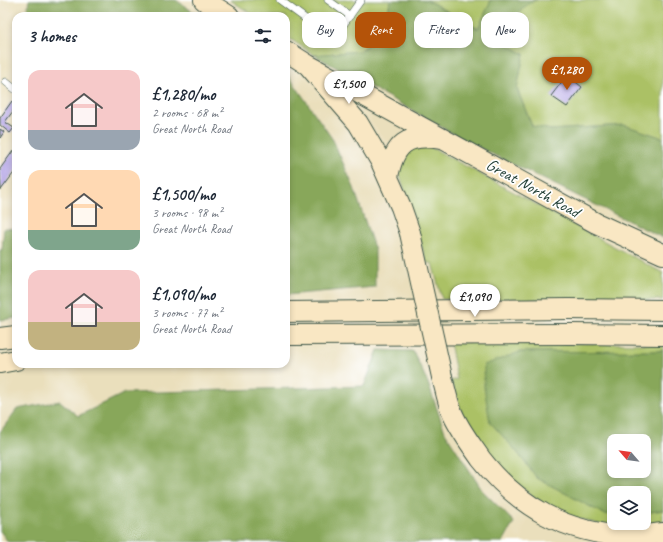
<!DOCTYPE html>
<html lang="en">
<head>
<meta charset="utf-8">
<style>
  :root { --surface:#fff; --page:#f2f2f3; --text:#1f2937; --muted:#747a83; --accent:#b45309 }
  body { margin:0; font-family:Caveat,sans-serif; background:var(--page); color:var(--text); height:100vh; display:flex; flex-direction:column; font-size:15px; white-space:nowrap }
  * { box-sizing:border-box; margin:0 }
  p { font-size:13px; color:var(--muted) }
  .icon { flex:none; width:22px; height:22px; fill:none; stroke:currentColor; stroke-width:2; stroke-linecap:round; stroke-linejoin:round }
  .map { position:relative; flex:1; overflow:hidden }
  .sheet { position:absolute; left:12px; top:12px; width:278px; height:356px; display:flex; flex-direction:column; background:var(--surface); border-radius:12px; box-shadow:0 2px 6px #0003 }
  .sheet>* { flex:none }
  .hud { position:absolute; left:302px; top:12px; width:301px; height:36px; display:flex; gap:8px }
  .needle { width:26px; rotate:298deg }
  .buttons { position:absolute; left:607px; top:434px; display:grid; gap:8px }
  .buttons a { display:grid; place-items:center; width:44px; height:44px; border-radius:8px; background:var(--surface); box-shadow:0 2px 6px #0003; font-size:20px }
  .price { position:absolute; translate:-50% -34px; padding:0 9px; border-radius:14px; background:#fff; color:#222; font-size:13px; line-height:26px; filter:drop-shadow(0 1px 2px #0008) }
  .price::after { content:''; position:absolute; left:50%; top:24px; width:12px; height:9px; margin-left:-6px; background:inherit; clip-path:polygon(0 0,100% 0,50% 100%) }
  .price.current { background:var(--accent); color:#fff }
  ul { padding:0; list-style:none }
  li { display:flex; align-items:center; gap:12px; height:100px; padding:0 16px }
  li span { display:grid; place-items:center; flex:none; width:112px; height:80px; border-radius:12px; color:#555 }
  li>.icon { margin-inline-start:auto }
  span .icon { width:48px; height:48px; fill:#fffc; stroke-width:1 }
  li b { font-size:17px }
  h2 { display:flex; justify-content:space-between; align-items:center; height:48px; padding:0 16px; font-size:17px }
  .tag { padding:0 14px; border-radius:12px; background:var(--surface); box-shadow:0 2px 6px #0003; font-size:14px; line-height:36px }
  .tag.current { background:var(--accent); color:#fff }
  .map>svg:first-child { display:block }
  .green { fill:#abc165; stroke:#657f4c }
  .forest { fill:#88a75a; stroke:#547247; fill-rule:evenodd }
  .building { fill:#ac9be2 }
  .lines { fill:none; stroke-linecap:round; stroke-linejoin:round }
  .lane-casing { stroke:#3d5548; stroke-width:8 }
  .secondary-casing { stroke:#3d5548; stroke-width:22 }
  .lane { stroke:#fff; stroke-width:7 }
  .secondary { stroke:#f9e7c3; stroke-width:20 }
  .secondary-bridge-casing { stroke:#3d5548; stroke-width:22; stroke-linecap:butt }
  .secondary-bridge { stroke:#f9e7c3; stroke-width:20 }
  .labels { text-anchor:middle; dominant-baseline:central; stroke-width:3.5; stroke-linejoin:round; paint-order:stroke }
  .street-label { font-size:17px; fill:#1f3d34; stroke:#fff }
</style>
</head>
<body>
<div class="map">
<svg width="663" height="542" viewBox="0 0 663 542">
  <rect width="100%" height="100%" fill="#fff"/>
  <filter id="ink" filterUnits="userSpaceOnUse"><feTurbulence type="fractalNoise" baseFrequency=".025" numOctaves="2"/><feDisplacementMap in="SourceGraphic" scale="8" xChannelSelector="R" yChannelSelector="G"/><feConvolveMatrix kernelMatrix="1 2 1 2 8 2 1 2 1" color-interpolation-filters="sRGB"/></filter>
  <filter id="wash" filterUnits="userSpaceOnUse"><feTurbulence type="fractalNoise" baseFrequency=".012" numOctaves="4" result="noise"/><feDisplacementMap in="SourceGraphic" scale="16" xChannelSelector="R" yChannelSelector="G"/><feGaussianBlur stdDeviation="0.9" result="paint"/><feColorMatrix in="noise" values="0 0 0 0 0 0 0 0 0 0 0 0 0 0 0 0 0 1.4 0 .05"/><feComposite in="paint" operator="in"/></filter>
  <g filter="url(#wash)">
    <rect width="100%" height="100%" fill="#eadfbc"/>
    <path class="green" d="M230 0H390L387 23 376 40 359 51 314 55 286 36V16H255Z
      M427 0H663V138L624 125 551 130 532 126 517 89 524 54Z
      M421 142 663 273V300L442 299 432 263H427L399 172C400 154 405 151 421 142Z
      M450 342 663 344V351L520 352 517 452 537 478 604 514H614V523H644V513L663 510V524L617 529 554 512 505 476 466 425 451 381 457 379Z"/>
    <path class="forest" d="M29 0H176L199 16H26Z
      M390 0H427L478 29 491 0H537C520 4 510 28 503 42L524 54 517 89 532 126 551 130 624 125 663 138V238L468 142 314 55 359 51 376 40 387 23Z
      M286 72 333 140 354 188 375 251V287L286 295Z
      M4 228 16 229V318L0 320V250H2Z
      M378 350 413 351 428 383 445 432 482 490 514 522 503 542H8L0 531V432L17 409 60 401 78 416 125 393 364 386Z
      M663 351V510L644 513V493H614V514H604L537 478 517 452 490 422 484 387V365L520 352ZM614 441H644V471H614Z"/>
    <g id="blocks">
      <path class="building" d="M567 75 582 87 567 107 551 96Z
        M12 101 16 104V107L5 122 14 128 10 133 0 125V118Z
        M0 129 4 132 0 138Z
        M13 151 16 153V170L1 190 0 169Z"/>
    </g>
  </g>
  <g filter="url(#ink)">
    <use href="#blocks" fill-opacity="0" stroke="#3d5548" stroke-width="1"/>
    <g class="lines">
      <g class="lane-casing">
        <path id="lane" d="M280 0 333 39 361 0
          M328 0 350 16
          M6 82 16 90"/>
      </g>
      <g class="secondary-casing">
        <path id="secondary" d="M204 0 229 16
          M286 51 308 65 358 123 381 162 401 207 410 233
          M308 65 596 223 663 254
          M388 177C394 144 407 133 441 139
          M286 312 568 309 663 310
          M286 335 571 334 663 335
          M0 338 16 336
          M0 363 16 360
          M442 377C445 388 447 399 451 410 458 428 470 443 481 459 519 507 565 533 627 536 638 537 651 534 663 533"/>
      </g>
      <use href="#lane" class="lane"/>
      <use href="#secondary" class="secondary"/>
      <g class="secondary-bridge-casing">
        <path id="secondary-bridge" d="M410 233 442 377"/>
      </g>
      <use href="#secondary-bridge" class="secondary-bridge"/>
    </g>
  </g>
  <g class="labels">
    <g class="street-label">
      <text transform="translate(533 188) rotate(29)">Great North Road</text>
    </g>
  </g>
</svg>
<div class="buttons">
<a><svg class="needle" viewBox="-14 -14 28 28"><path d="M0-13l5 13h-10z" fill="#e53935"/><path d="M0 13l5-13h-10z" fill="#747a83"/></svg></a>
<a><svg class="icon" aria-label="layers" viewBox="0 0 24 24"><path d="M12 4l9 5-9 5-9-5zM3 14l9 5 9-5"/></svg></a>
</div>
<b class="price current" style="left:567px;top:91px">£1,280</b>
<b class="price" style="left:349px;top:105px">£1,500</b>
<b class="price" style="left:475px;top:318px">£1,090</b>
<div class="hud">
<a class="tag">Buy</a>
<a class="tag current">Rent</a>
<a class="tag">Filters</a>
<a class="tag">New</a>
</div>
<section class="sheet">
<h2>3 homes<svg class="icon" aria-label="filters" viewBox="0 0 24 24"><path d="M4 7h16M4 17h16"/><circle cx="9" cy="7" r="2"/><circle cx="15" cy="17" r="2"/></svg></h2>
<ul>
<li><span style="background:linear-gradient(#f6c9c9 75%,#9aa5b1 0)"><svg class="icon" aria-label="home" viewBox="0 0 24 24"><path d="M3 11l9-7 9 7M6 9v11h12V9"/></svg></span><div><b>£1,280/mo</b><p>2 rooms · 68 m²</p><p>Great North Road</p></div></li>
<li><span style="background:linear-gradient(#ffd9b3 75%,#7fa58c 0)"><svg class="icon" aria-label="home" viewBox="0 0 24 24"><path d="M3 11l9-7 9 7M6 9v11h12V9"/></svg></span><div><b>£1,500/mo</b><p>3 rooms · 98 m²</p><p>Great North Road</p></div></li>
<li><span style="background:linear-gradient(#f6c9c9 65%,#c2b280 0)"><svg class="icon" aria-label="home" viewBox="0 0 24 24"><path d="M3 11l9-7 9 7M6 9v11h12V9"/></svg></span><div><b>£1,090/mo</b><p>3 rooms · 77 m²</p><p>Great North Road</p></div></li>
</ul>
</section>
</div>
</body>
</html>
